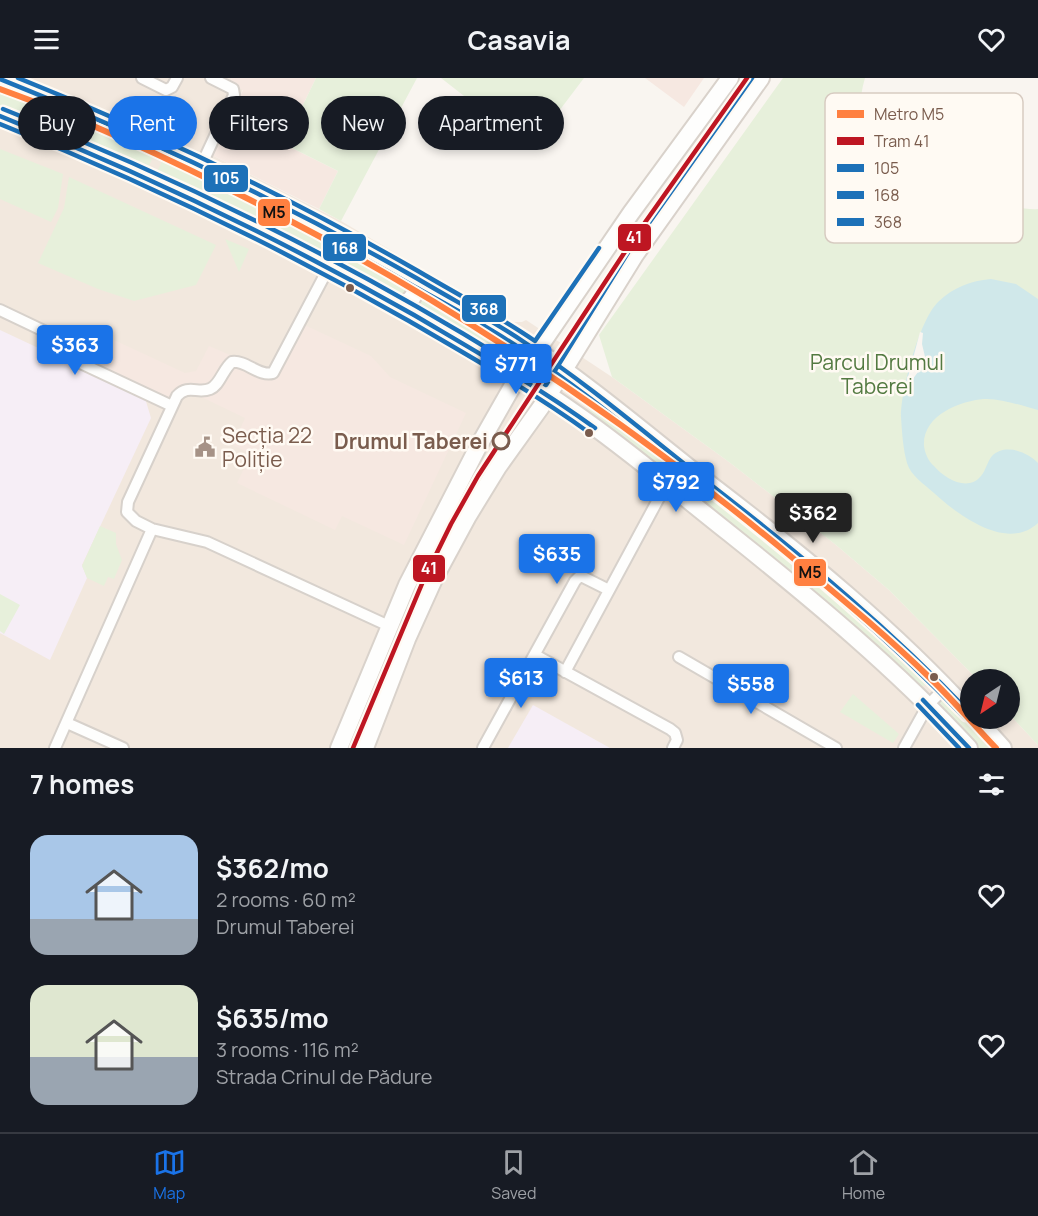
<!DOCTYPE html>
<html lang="en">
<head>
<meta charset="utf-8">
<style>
  :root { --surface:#171b24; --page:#20242c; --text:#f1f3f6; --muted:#9ea1a6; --line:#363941; --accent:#1a73e8 }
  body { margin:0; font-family:Manrope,sans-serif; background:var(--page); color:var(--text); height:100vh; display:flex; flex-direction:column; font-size:22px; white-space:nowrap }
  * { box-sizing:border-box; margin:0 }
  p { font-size:20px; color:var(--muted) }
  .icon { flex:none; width:33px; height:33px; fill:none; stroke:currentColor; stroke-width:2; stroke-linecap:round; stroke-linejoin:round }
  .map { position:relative; height:670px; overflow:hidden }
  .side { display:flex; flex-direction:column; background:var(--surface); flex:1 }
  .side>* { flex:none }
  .banner { position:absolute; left:18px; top:18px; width:600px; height:54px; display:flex; gap:12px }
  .needle { width:39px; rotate:215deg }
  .fabs { position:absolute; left:960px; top:591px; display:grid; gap:12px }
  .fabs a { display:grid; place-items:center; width:60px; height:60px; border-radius:50%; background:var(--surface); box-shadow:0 3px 9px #0003; font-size:30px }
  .price { position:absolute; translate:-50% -51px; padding:0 14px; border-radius:6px; background:var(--accent); color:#fff; font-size:20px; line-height:39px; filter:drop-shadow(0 2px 3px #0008) }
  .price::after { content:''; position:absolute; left:50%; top:36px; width:18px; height:14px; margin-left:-9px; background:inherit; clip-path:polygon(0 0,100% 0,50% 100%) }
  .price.active { background:#222; color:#fff }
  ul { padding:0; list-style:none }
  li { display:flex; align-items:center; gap:18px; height:150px; padding:0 30px }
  li span { display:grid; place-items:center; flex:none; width:168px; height:120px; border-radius:18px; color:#555 }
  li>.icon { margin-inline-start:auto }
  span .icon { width:72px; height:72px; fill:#fffc; stroke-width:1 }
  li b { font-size:26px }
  h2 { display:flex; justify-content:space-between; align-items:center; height:72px; padding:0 30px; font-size:26px }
  .pill { padding:0 21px; border-radius:27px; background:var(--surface); box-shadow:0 3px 9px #0003; font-size:21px; line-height:54px }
  .pill.active { background:var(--accent); color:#fff }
  header { display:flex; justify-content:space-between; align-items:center; height:78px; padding:0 30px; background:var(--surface); font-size:27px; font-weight:700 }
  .menu { display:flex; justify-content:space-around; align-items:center; height:84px; border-top:2px solid var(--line); background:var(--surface); font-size:16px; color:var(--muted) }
  .menu a { display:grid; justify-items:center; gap:3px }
  .menu .active { color:var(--accent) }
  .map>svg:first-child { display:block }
  .residential { fill:#f2e8de }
  .commercial { fill:#f6e8e1 }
  .education { fill:#f6eef6 }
  .green { fill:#e7f0db }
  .water { fill:#d0e8ea }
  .pier { fill:#f9f5f0 }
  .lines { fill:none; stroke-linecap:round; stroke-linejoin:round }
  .street-casing { stroke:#d7d1cb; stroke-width:14 }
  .secondary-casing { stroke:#d9d2cb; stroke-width:20 }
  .street { stroke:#fefefd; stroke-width:10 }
  .secondary { stroke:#fefefd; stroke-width:16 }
  .bus-1-casing { stroke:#fffaf3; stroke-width:9 }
  .bus-2-casing { stroke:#fffaf3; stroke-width:9 }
  .bus-3-casing { stroke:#fffaf3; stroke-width:9 }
  .bus-1 { stroke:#1d71b8; stroke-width:4.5 }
  .bus-2 { stroke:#1d71b8; stroke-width:4.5 }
  .bus-3 { stroke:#1d71b8; stroke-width:4.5 }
  .tram-1-casing { stroke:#fffaf3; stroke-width:9 }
  .tram-1 { stroke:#be1622; stroke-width:4.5 }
  .metro-1-casing { stroke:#fffaf3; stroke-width:10 }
  .metro-1 { stroke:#ff8040; stroke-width:6 }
  .bus-dot { fill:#7a5c4d; stroke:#fffaf3; stroke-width:2 }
  .stop-dot { fill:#fffaf3; stroke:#7a5c4d; stroke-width:3 }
  .labels { text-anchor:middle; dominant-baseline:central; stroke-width:5; stroke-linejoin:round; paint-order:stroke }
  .park-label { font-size:21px; fill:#537a41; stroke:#fffaf3 }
  .poi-label { font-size:21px; fill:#7a5c4d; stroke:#fffaf3; text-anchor:start }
  .stop-label { font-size:21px; font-weight:bold; fill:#7a5c4d; stroke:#fffaf3; text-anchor:end }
  .key { fill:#fffaf3; stroke:#d7cbc1; stroke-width:1.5 }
  .key-label { font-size:16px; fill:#7a5c4d }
  .line-badge { stroke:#fffaf3; stroke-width:2 }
  .badge-label { font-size:16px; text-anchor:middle; font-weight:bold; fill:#fff }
  .pale-badge-label { font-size:16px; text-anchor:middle; font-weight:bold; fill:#111 }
</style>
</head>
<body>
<header><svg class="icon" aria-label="menu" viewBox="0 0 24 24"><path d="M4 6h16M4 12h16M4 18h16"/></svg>Casavia<svg class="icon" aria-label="heart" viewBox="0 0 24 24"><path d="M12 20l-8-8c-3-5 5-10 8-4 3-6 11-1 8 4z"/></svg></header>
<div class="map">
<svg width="1038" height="670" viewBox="0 0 1038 670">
  <rect width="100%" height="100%" fill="#f9f5f0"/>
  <path class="residential" d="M0 0H231L232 6 243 11 212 77 341 143 513 244H522L526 242 612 299 729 384 836 467 889 512 977 601 970 602V640H1010V637L1038 667V670H0Z"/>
  <path class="commercial" d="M231 0H316L284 66 338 93 319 131 212 77 243 12 232 6Z
    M645 0H704L684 29Z
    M296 243 371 278 390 299 466 335 404 467 342 438 335 452 237 405 251 376 233 367 245 340 191 314 184 316 179 327 78 279 75 268 84 248 185 295 196 293 209 268 270 294Z"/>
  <path class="education" d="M0 252 145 320 151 340 82 487 87 500 50 582 0 555Z
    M533 627 610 670H508Z"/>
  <path class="green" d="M316 0H417L341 143 319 131 338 93 284 66Z
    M441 0H584L531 70Z
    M783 0H865C857 25 860 56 869 81 885 131 913 151 966 140 981 138 996 132 1011 130 1020 129 1029 132 1038 131V667L1010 637V602L977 601 889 512 836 467 729 384 612 299 599 257Z
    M0 8 43 24 47 36 39 44H35L0 32Z
    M76 40 156 73 147 92 72 60 69 47Z
    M0 71 63 96 58 130 51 144 0 121Z
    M164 79 241 116 327 161 318 178 155 98Z
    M69 99 216 167 196 207 134 223 98 211 38 185 64 130Z
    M225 161 249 171 239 194Z
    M333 165 405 205 410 213 398 222 325 182Z
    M421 208 510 265 502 277 413 227Z
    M594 326 783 472 871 547 928 600 926 607 920 609 846 541 792 496 586 335Z
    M100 448 116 455V466L122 482 114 501 108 499 104 508 87 500 82 488Z
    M0 516 20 527 4 556 0 553Z
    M937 612 942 615 994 670H977L933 624 931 617Z
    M853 616 899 656 893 665 840 634Z"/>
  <path class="water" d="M991 201 1016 206 1038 221V332C1022 328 1001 320 984 321 959 323 922 338 924 368 925 375 928 383 934 388 945 401 968 414 981 398 986 392 987 384 992 378 1005 365 1028 374 1038 385V445C1007 474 958 437 934 415 924 406 911 398 907 385 903 371 902 354 901 339 901 312 919 243 938 224 954 209 970 203 991 201Z"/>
  <path class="pier" d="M920 254 923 255 922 266 926 283 907 309 908 299Z"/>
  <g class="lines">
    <g class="street-casing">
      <path id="street" d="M142 0 166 12 172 9 177 0
        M201 88 234 17 233 11 211 0
        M329 189 273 295C259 299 246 282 232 284 223 291 220 307 210 311 198 316 188 306 177 318L128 424 127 434 136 443 152 451 207 464 389 548
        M0 232 63 262 74 282 172 328
        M535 577 670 651 675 655 677 662 673 670
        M679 579 836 670
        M565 594 667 405
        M67 645 123 670
        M55 670 152 451
        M483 670 575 503 579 499H583L609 512
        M904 670 928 627 946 609"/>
    </g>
    <g class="secondary-casing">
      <path id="secondary" d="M0 1C151 59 299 131 438 213 467 230 496 246 524 264 591 308 652 361 715 410 805 479 894 552 970 635
        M0 38C146 94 286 163 422 242 472 271 524 299 572 333 626 370 677 414 729 455 813 522 896 591 969 670
        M39 53C53 44 56 36 50 20
        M65 64C60 49 63 39 78 32
        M396 227C414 225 419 214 412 198
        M976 640 1003 670
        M339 670 407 507 479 367 512 309 631 135 730 0
        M365 670 407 561 435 499 468 438 498 389 541 329 635 177 761 0"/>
    </g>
    <use href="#street" class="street"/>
    <use href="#secondary" class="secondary"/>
    <g class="bus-1-casing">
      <path id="bus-1" d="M0 1C144 58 283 124 418 201 453 222 490 241 524 264 591 308 652 361 715 410 805 480 891 552 970 635
        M0 38C143 95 280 161 414 237 475 273 537 308 595 350
        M923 622 969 670"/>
    </g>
    <g class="bus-2-casing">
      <path id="bus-2" d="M0 9C143 66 282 132 415 209 451 229 487 248 521 271 588 315 648 367 711 416 800 486 886 558 965 640
        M0 46C141 102 277 168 409 243 471 279 533 314 591 356
        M918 627 959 670"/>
    </g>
    <g class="bus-3-casing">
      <path id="bus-3" d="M18 0C156 55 289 119 418 193 457 216 497 237 535 263L599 170
        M3 31C191 105 375 197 546 307L629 173 752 0"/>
    </g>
    <use href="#bus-1" class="bus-1"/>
    <use href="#bus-2" class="bus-2"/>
    <use href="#bus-3" class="bus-3"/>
    <g class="tram-1-casing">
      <path id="tram-1" d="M353 670 424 501 451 446 478 398 634 160 747 0"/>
    </g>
    <use href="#tram-1" class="tram-1"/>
    <g class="metro-1-casing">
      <path id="metro-1" d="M0 11C97 46 190 90 281 138 462 232 631 346 788 476 836 516 885 556 930 600 953 622 974 647 996 670"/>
    </g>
    <use href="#metro-1" class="metro-1"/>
  </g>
  <defs>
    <g id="civic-bare" transform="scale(1.62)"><path d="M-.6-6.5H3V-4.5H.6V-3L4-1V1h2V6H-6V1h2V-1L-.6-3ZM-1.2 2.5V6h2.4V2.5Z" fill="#a69286" stroke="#fffaf3" stroke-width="2.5" paint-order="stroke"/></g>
  </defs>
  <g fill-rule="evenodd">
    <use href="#civic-bare" x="205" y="369"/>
  </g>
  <g class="bus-dot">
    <circle cx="350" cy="210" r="5"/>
    <circle cx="589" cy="355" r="5"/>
    <circle cx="934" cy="599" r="5"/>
  </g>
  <circle class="stop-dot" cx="501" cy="363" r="8"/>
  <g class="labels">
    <g class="park-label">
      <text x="877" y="284">Parcul Drumul<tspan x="877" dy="24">Taberei</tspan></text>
    </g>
    <g class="poi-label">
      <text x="222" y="357">Secția 22<tspan x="222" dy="24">Poliție</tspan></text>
    </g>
    <g class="stop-label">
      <text x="488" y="363">Drumul Taberei</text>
    </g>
  </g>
  <rect x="825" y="15" width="198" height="150" rx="9" class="key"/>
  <rect x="837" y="32" width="27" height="8" fill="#ff8040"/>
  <rect x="837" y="59" width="27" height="8" fill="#be1622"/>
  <rect x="837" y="86" width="27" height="8" fill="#1d71b8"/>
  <rect x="837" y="113" width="27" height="8" fill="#1d71b8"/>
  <rect x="837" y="140" width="27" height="8" fill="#1d71b8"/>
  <g class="key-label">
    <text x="874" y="42">Metro M5</text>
    <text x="874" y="69">Tram 41</text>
    <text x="874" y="96">105</text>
    <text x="874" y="123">168</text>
    <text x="874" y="150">368</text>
  </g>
  <g class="line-badge">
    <rect x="203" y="86" width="46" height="29" rx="6" fill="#1d71b8"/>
    <rect x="257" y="120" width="34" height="29" rx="6" fill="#ff8040"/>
    <rect x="617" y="145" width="35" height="29" rx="6" fill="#be1622"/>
    <rect x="322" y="155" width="45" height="29" rx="6" fill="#1d71b8"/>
    <rect x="461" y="216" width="46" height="29" rx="6" fill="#1d71b8"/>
    <rect x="412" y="476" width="34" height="29" rx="6" fill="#be1622"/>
    <rect x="793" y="480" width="34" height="29" rx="6" fill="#ff8040"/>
  </g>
  <g class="badge-label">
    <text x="226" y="106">105</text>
    <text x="634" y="165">41</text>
    <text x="345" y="176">168</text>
    <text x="484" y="237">368</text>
    <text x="429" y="496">41</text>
  </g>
  <g class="pale-badge-label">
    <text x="274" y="140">M5</text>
    <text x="810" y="500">M5</text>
  </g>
</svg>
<div class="fabs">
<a><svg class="needle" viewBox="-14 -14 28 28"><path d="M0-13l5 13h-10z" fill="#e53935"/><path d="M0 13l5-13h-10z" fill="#9ea1a6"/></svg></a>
</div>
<b class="price" style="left:75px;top:298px">$363</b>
<b class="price" style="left:516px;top:317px">$771</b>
<b class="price" style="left:676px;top:435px">$792</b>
<b class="price active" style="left:813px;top:466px">$362</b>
<b class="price" style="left:557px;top:507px">$635</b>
<b class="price" style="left:521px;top:631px">$613</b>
<b class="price" style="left:751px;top:637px">$558</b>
<div class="banner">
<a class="pill">Buy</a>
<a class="pill active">Rent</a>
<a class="pill">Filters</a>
<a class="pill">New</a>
<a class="pill">Apartment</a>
</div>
</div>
<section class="side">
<h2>7 homes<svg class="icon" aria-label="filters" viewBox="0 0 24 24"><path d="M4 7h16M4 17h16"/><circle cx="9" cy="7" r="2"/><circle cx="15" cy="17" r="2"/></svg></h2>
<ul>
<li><span style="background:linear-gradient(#a9c7e8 70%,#9aa5b1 0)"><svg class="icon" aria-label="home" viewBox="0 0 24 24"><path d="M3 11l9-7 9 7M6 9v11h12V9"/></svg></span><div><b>$362/mo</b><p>2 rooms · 60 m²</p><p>Drumul Taberei</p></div><svg class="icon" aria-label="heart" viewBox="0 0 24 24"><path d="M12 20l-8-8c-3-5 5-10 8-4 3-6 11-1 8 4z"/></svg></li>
<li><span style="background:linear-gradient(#dfe7d0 60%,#9aa5b1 0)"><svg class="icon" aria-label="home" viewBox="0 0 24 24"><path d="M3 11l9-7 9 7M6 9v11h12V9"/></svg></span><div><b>$635/mo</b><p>3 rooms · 116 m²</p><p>Strada Crinul de Pădure</p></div><svg class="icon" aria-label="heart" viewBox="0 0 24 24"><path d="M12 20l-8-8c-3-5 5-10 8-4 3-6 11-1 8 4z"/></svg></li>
</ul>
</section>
<nav class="menu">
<a class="active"><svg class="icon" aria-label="map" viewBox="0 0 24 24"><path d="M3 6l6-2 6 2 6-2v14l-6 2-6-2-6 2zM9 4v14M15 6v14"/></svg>Map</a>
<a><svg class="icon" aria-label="saved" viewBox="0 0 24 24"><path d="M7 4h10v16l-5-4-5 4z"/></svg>Saved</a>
<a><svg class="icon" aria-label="home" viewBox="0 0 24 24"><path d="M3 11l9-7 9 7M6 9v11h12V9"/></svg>Home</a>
</nav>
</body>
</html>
